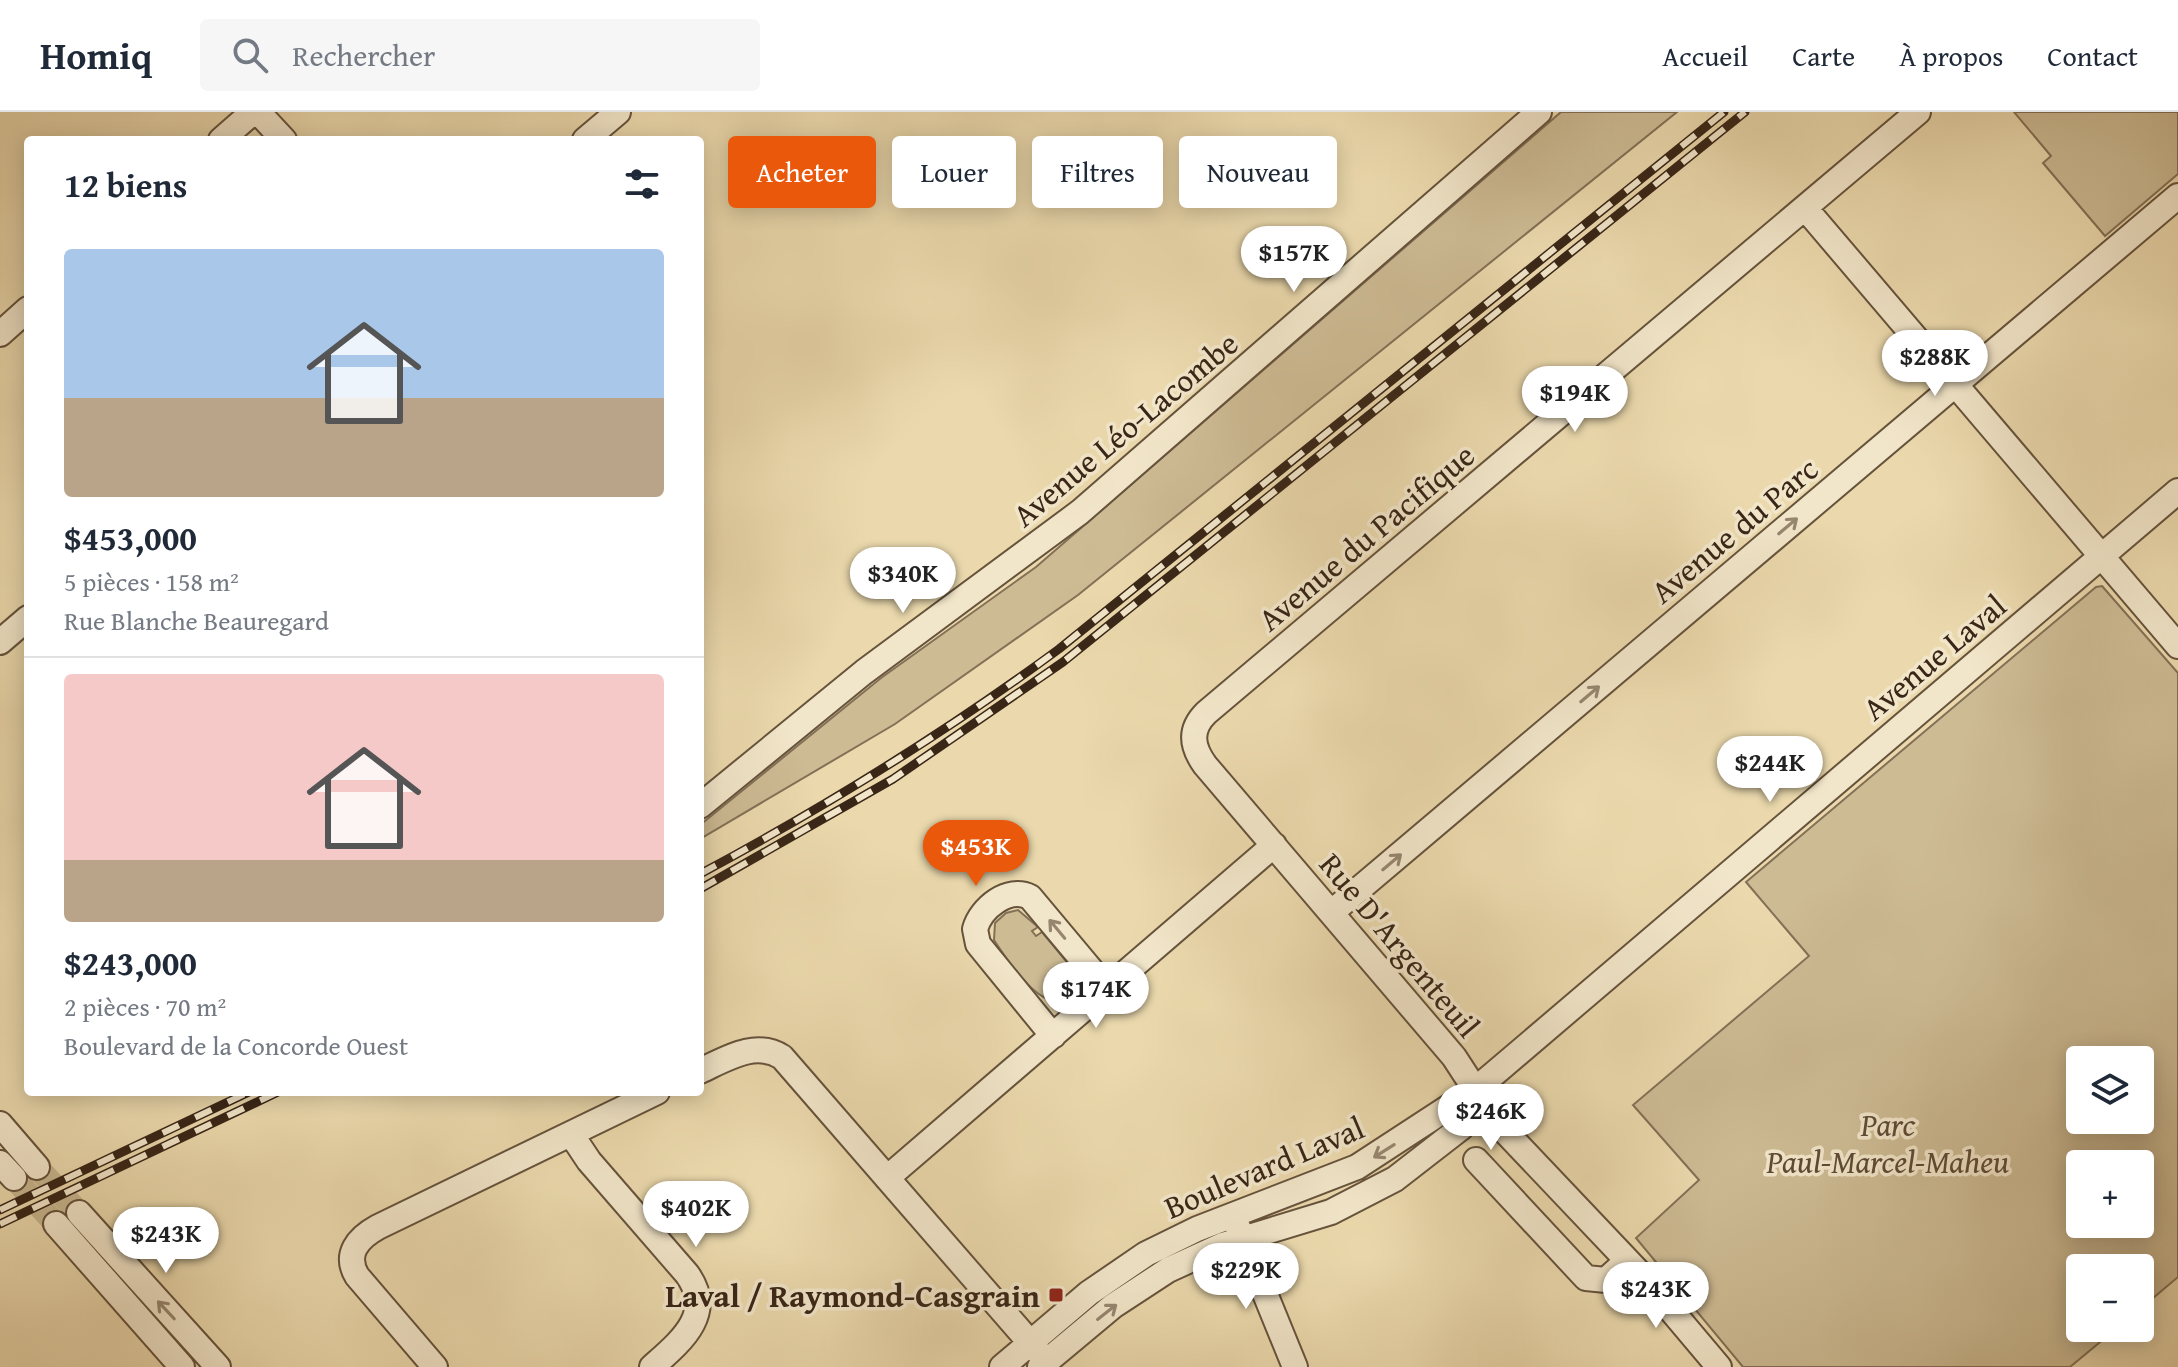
<!DOCTYPE html>
<html lang="fr">
<head>
<meta charset="utf-8">
<style>
  :root { --surface:#fff; --page:#f6f6f7; --text:#1f2937; --muted:#747a83; --line:#e0e1e3; --accent:#ea580c }
  body { margin:0; font-family:"Gentium Book Plus",serif; background:var(--page); color:var(--text); height:100vh; display:flex; flex-direction:column; font-size:30px; white-space:nowrap }
  * { box-sizing:border-box; margin:0 }
  p { font-size:26px; color:var(--muted) }
  .icon { flex:none; width:44px; height:44px; fill:none; stroke:currentColor; stroke-width:2; stroke-linecap:round; stroke-linejoin:round }
  .map { position:relative; flex:1; overflow:hidden }
  .details { position:absolute; left:24px; top:24px; width:680px; height:960px; display:flex; flex-direction:column; background:var(--surface); border-radius:8px; box-shadow:0 4px 20px #0003 }
  .details>* { flex:none }
  .banner { position:absolute; left:728px; top:24px; width:760px; height:72px; display:flex; gap:16px }
  .tools { position:absolute; left:2066px; top:934px; display:grid; gap:16px }
  .tools a { display:grid; place-items:center; width:88px; height:88px; border-radius:8px; background:var(--surface); box-shadow:0 4px 20px #0003; font-size:40px }
  .price { position:absolute; translate:-50% -68px; padding:0 18px; border-radius:28px; background:#fff; color:#222; font-size:26px; line-height:52px; filter:drop-shadow(0 2px 4px #0008) }
  .price::after { content:''; position:absolute; left:50%; top:48px; width:24px; height:18px; margin-left:-12px; background:inherit; clip-path:polygon(0 0,100% 0,50% 100%) }
  .price.current { background:var(--accent); color:#fff }
  ul { padding:0; list-style:none }
  li { display:grid; align-content:center; gap:16px; height:424px; padding:0 40px }
  li+li { border-top:2px solid var(--line) }
  li span { display:grid; place-items:center; height:248px; border-radius:8px; color:#555 }
  li>.icon { margin-inline-start:auto }
  span .icon { width:144px; height:144px; fill:#fffc; stroke-width:1 }
  li b { font-size:34px }
  h2 { display:flex; justify-content:space-between; align-items:center; height:96px; padding:0 40px; font-size:34px }
  .chip { padding:0 28px; border-radius:8px; background:var(--surface); box-shadow:0 4px 20px #0003; font-size:28px; line-height:72px }
  .chip.current { background:var(--accent); color:#fff }
  header { display:flex; align-items:center; gap:48px; box-sizing:border-box; height:112px; padding:0 40px; background:var(--surface); border-bottom:2px solid var(--line) }
  header strong { font-size:38px }
  nav { display:flex; gap:44px; margin-inline-start:auto; font-size:28px }
  .search { width:560px; height:72px; background:var(--page); display:flex; align-items:center; gap:20px; box-sizing:border-box; padding:0 28px; border-radius:8px; color:var(--muted); font-size:30px }
  .map>svg:first-child { display:block }
  .green { fill:#cdbb94; stroke:#837056; stroke-width:2; fill-rule:evenodd }
  .lines { fill:none; stroke-linecap:round; stroke-linejoin:round }
  .minor-tunnel { stroke:#c7b58f; stroke-width:24; stroke-dasharray:24 12; stroke-linecap:butt }
  .minor-casing { stroke:#66533c; stroke-width:28 }
  .minor { stroke:#f2e6ca; stroke-width:24 }
  .rail-casing { stroke:#392617; stroke-width:9 }
  .rail { stroke:#f2e6ca; stroke-width:6; stroke-dasharray:18; stroke-linecap:butt }
  .oneway { stroke:#968670 }
  .poi-dot { fill:#8f2418; stroke:#f2e6ca; stroke-width:3 }
  .labels { text-anchor:middle; dominant-baseline:central; stroke-width:7; stroke-linejoin:round; paint-order:stroke }
  .street-label { font-size:32px; fill:#392617; stroke:#f2e6ca }
  .park-label { font-size:32px; font-style:italic; fill:#5e4b36; stroke:#f2e6ca }
  .poi-label { font-size:32px; font-weight:bold; fill:#392617; stroke:#f2e6ca; text-anchor:end }
</style>
</head>
<body>
<header>
<strong>Homiq</strong>
<div class="search"><svg class="icon" aria-label="search" viewBox="0 0 24 24"><circle cx="10" cy="10" r="6"/><path d="M15 15l6 6"/></svg>Rechercher</div>
<nav><a>Accueil</a><a>Carte</a><a>À propos</a><a>Contact</a></nav>
</header>
<div class="map">
<svg width="2178" height="1255" viewBox="0 0 2178 1255">
  <rect width="100%" height="100%" fill="#ebd9ad"/>
  <filter id="stains"><feTurbulence type="fractalNoise" baseFrequency=".0025" numOctaves="4"/><feColorMatrix values="0 0 0 0 .2 0 0 0 0 .09 0 0 0 0 .02 0 0 0 .5 -.17"/></filter>
  <radialGradient id="worn" r=".72"><stop offset=".6" stop-color="#630" stop-opacity="0"/><stop offset="1" stop-color="#630" stop-opacity=".3"/></radialGradient>
  <path class="green" d="M1561 0H1677L1078 483 895 612 700 727V713L881 566 1036 455Z
    M2014 0H2178V62L2105 124 2043 51 2051 44Z
    M2102 474 2178 561V1165L2140 1197V1156H2080V1216H2117L2070 1255H1743L1636 1126 1699 1068 1633 993 1809 844 1746 770 2096 475ZM2080 948H2140V1008H2080ZM2080 1052H2140V1112H2080Z
    M1018 798 1038 815 1032 819 1036 824 1042 820 1076 861 1077 878C1051 916 1009 851 994 828L995 811 1006 801Z"/>
  <g class="lines">
    <path class="minor-tunnel" d="M37 1055 79 1101
      M14 1066 56 1112"/>
    <g class="minor-casing">
      <path id="minor" d="M258 0 284 28
        M221 28 253 0
        M585 28 618 0
        M1805 96 2178 534
        M0 222 28 197
        M0 530 28 506
        M700 694 864 560 1080 400 1539 0
        M1332 800 2178 84
        M1053 924 978 832 975 817C981 796 1008 774 1030 785L1107 877
        M700 959C726 947 755 928 782 945L1040 1242
        M0 1012 37 1055
        M571 1022 589 1049 687 1162C716 1202 680 1230 652 1255
        M1476 1048 1586 1166 1606 1168 1627 1149
        M0 1051 14 1066
        M887 1066 1274 733
        M79 1101 218 1255
        M56 1112 182 1255
        M1237 1113 1295 1255
        M435 1255 357 1164C344 1142 358 1126 378 1115L657 980
        M1002 1255 1089 1181 1146 1142 1197 1117 1357 1055 1475 978 2178 379
        M1040 1255 1113 1194 1168 1158 1223 1133 1331 1100 1395 1067 1462 1015 1475 978
        M1719 1255 1644 1166 1497 1011 1454 945 1205 653C1192 635 1189 618 1206 601L1918 0"/>
    </g>
    <use href="#minor" class="minor"/>
    <g class="rail-casing">
      <path id="rail" d="M700 762C825 695 945 621 1059 537L1724 0
        M700 777 893 667 1063 550 1745 0
        M0 1098 249 980
        M0 1112 278 980"/>
    </g>
    <use href="#rail" class="rail"/>
  </g>
  <defs><path id="oneway-shaft" d="M-6 0H5M1.5-3L5.5 0L1.5 3" fill="none" stroke-width="1.6" stroke-linecap="round" stroke-linejoin="round" transform="scale(2)"/></defs>
  <g class="oneway">
    <use href="#oneway-shaft" transform="translate(1788 414) rotate(-40)"/>
    <use href="#oneway-shaft" transform="translate(1590 582) rotate(-40)"/>
    <use href="#oneway-shaft" transform="translate(1392 750) rotate(-40)"/>
    <use href="#oneway-shaft" transform="translate(1057 817) rotate(-130)"/>
    <use href="#oneway-shaft" transform="translate(1384 1039) rotate(148)"/>
    <use href="#oneway-shaft" transform="translate(166 1198) rotate(-133)"/>
    <use href="#oneway-shaft" transform="translate(1107 1200) rotate(-38)"/>
  </g>
  <rect class="poi-dot" x="1048" y="1175" width="16" height="16" rx="4"/>
  <g class="labels">
    <g class="street-label">
      <text transform="translate(1125 317) rotate(-40)">Avenue Léo-Lacombe</text>
      <text transform="translate(1734 418) rotate(-40)">Avenue du Parc</text>
      <text transform="translate(1366 425) rotate(-40)">Avenue du Pacifique</text>
      <text transform="translate(1934 545) rotate(-40)">Avenue Laval</text>
      <text transform="translate(1400 833) rotate(50)">Rue D'Argenteuil</text>
      <text transform="translate(1264 1055) rotate(-23)">Boulevard Laval</text>
    </g>
    <g class="park-label">
      <text x="1888" y="1012">Parc<tspan x="1888" dy="37">Paul-Marcel-Maheu</tspan></text>
    </g>
    <g class="poi-label">
      <text x="1040" y="1183">Laval / Raymond-Casgrain</text>
    </g>
  </g>
  <rect width="100%" height="100%" filter="url(#stains)"/>
  <rect width="100%" height="100%" fill="url(#worn)"/>
</svg>
<div class="tools">
<a><svg class="icon" aria-label="layers" viewBox="0 0 24 24"><path d="M12 4l9 5-9 5-9-5zM3 14l9 5 9-5"/></svg></a>
<a>+</a>
<a>−</a>
</div>
<b class="price" style="left:1294px;top:182px">$157K</b>
<b class="price" style="left:1935px;top:286px">$288K</b>
<b class="price" style="left:1575px;top:322px">$194K</b>
<b class="price" style="left:903px;top:503px">$340K</b>
<b class="price" style="left:1770px;top:692px">$244K</b>
<b class="price current" style="left:976px;top:776px">$453K</b>
<b class="price" style="left:1096px;top:918px">$174K</b>
<b class="price" style="left:1491px;top:1040px">$246K</b>
<b class="price" style="left:696px;top:1137px">$402K</b>
<b class="price" style="left:166px;top:1163px">$243K</b>
<b class="price" style="left:1246px;top:1199px">$229K</b>
<b class="price" style="left:1656px;top:1218px">$243K</b>
<div class="banner">
<a class="chip current">Acheter</a>
<a class="chip">Louer</a>
<a class="chip">Filtres</a>
<a class="chip">Nouveau</a>
</div>
<section class="details">
<h2>12 biens<svg class="icon" aria-label="filters" viewBox="0 0 24 24"><path d="M4 7h16M4 17h16"/><circle cx="9" cy="7" r="2"/><circle cx="15" cy="17" r="2"/></svg></h2>
<ul>
<li><span style="background:linear-gradient(#a9c7e8 60%,#b9a48a 0)"><svg class="icon" aria-label="home" viewBox="0 0 24 24"><path d="M3 11l9-7 9 7M6 9v11h12V9"/></svg></span><div><b>$453,000</b><p>5 pièces · 158 m²</p><p>Rue Blanche Beauregard</p></div></li>
<li><span style="background:linear-gradient(#f6c9c9 75%,#b9a48a 0)"><svg class="icon" aria-label="home" viewBox="0 0 24 24"><path d="M3 11l9-7 9 7M6 9v11h12V9"/></svg></span><div><b>$243,000</b><p>2 pièces · 70 m²</p><p>Boulevard de la Concorde Ouest</p></div></li>
</ul>
</section>
</div>
</body>
</html>
